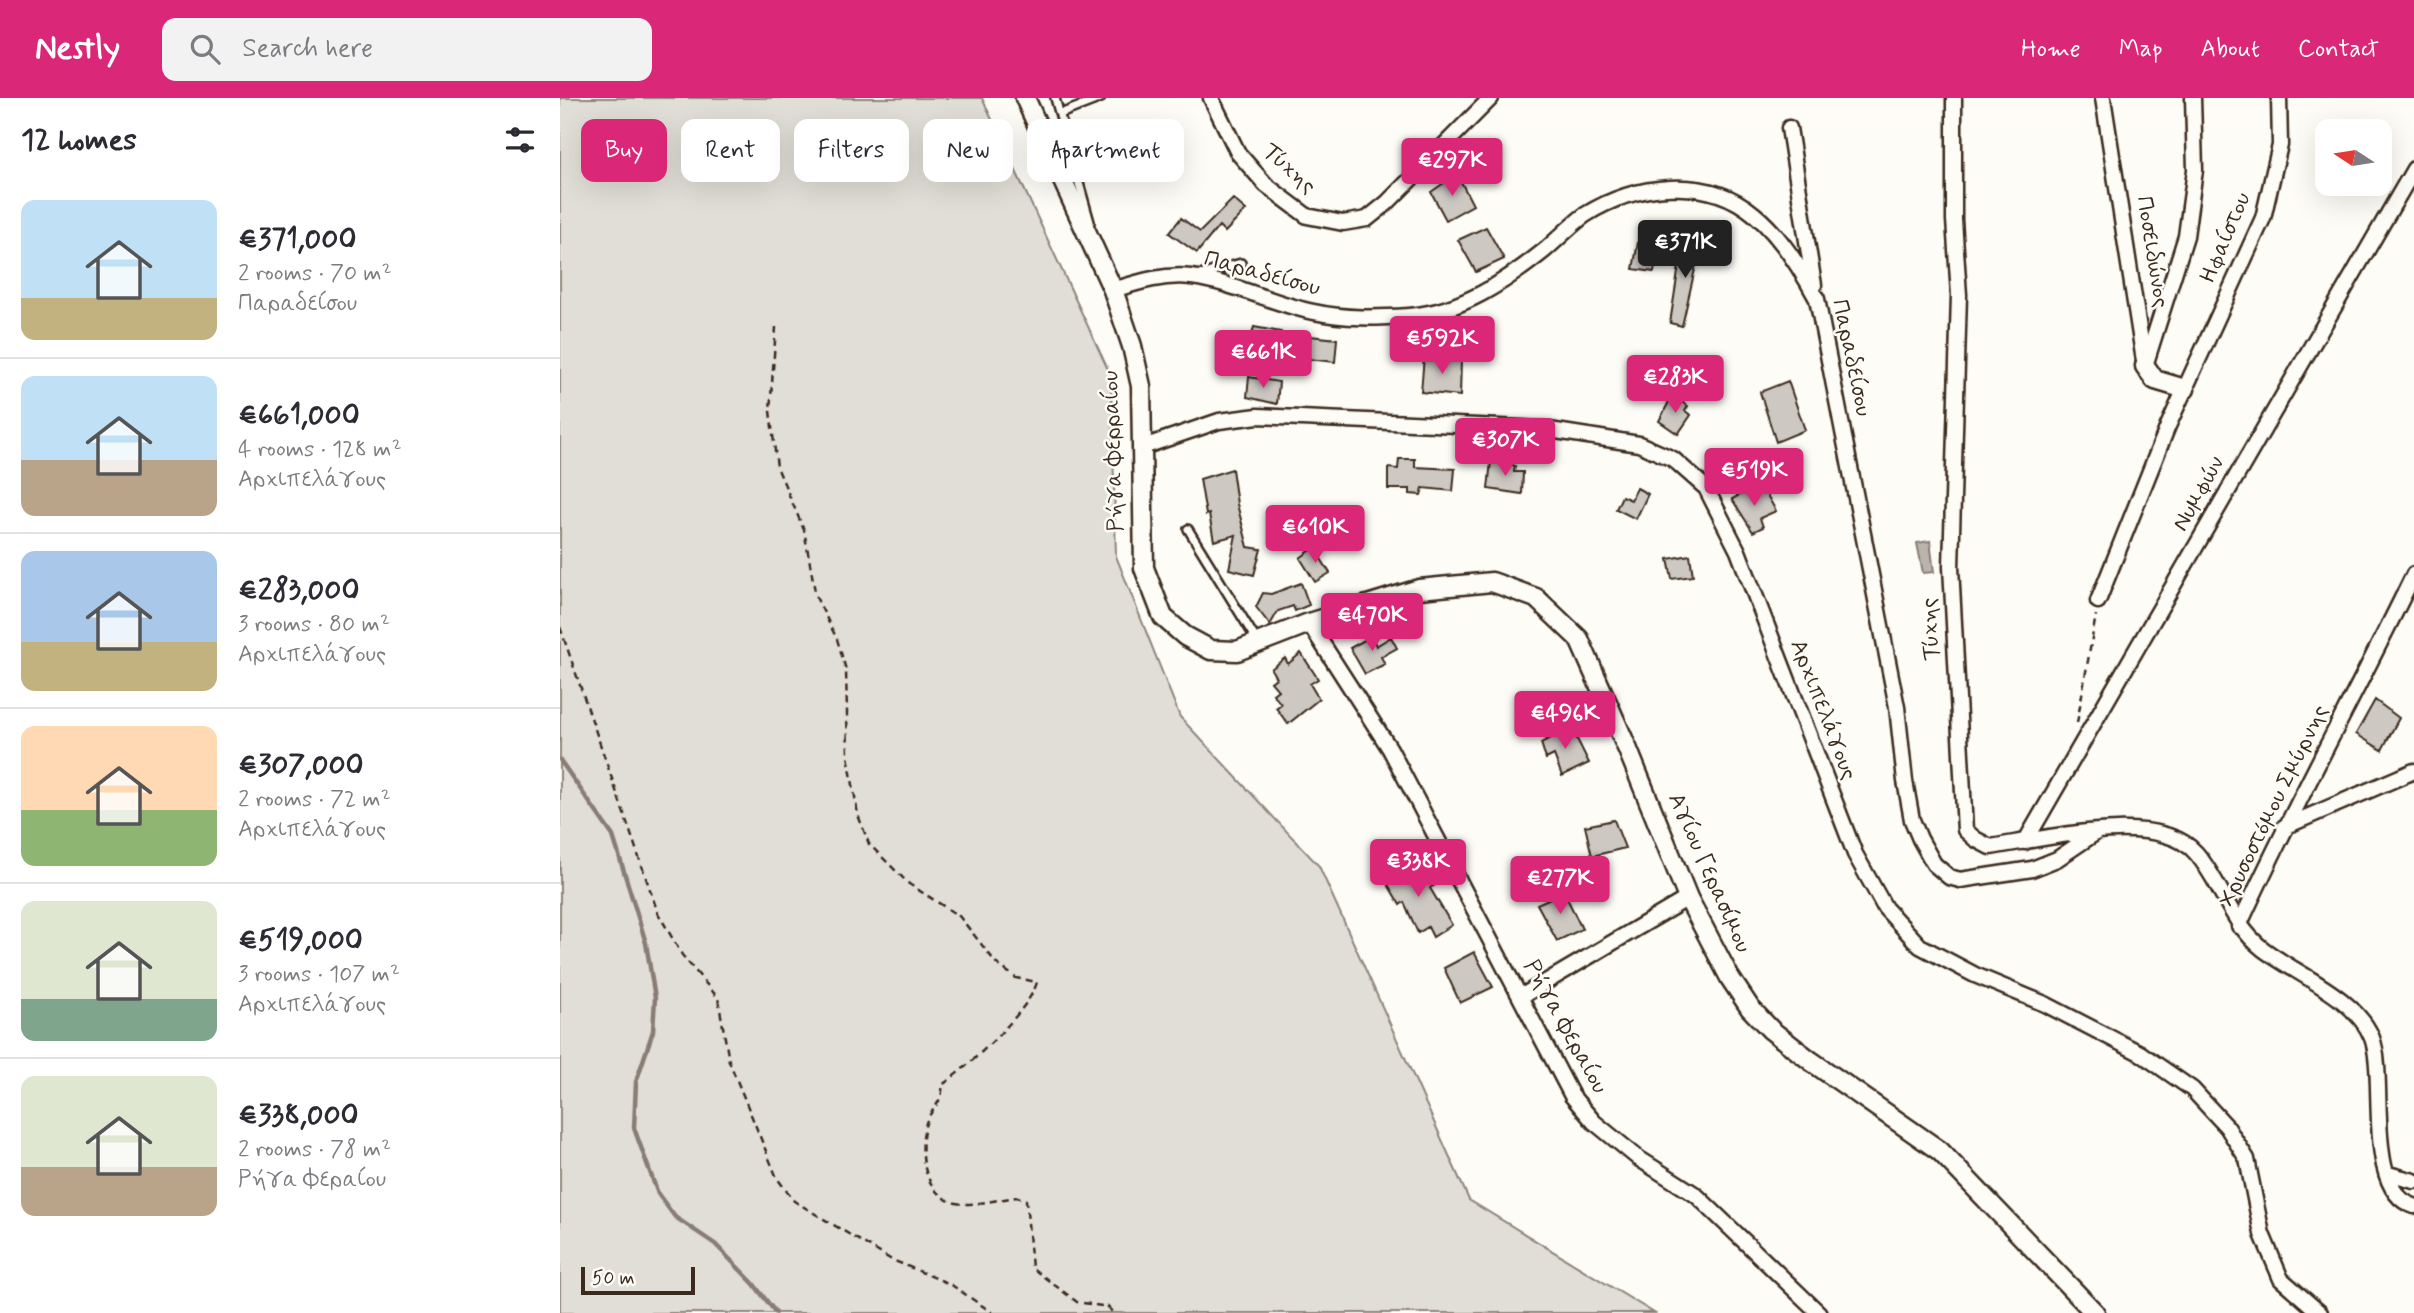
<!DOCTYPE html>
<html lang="en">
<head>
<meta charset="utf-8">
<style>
  :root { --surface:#fff; --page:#f2f2f3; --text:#2b2b33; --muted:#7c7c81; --line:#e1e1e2; --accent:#db2777 }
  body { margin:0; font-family:Mynerve,sans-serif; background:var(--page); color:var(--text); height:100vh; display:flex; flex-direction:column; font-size:26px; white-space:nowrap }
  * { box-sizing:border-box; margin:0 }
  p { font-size:23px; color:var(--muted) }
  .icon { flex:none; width:38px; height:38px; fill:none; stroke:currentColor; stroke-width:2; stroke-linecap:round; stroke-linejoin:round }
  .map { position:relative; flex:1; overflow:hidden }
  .side { display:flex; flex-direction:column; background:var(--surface); width:560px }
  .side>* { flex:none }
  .top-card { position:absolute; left:21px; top:21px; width:665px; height:63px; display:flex; gap:14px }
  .needle { width:46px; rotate:282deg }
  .controls { position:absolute; left:1755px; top:21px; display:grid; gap:14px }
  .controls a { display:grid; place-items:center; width:77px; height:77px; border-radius:14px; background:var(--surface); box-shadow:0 7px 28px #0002; font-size:35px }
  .scale { position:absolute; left:21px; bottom:18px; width:114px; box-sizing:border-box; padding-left:7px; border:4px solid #3b2a1e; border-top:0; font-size:19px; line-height:24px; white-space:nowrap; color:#3b2a1e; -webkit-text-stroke:5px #fdfcf7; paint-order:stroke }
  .price { position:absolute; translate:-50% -60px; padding:0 16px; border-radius:7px; background:var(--accent); color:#fff; font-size:23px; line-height:46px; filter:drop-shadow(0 2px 4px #0008) }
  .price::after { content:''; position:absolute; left:50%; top:42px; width:21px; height:16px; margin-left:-10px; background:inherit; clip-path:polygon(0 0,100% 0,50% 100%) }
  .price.on { background:#222; color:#fff }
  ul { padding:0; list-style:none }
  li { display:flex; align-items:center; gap:21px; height:175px; padding:0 21px }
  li+li { border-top:2px solid var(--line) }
  li span { display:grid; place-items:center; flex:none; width:196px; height:140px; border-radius:14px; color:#555 }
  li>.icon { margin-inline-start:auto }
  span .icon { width:84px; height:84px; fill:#fffc; stroke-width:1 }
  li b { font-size:30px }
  h2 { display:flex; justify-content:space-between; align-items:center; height:84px; padding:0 21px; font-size:30px }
  .pill { padding:0 24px; border-radius:14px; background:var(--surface); box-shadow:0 7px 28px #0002; font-size:24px; line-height:63px }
  .pill.on { background:var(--accent); color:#fff }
  header { display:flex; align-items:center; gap:42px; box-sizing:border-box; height:98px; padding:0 35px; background:var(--accent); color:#fff }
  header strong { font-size:33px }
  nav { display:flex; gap:38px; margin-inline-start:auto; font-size:24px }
  .search { width:490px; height:63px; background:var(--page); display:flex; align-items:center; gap:18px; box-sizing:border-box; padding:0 24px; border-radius:14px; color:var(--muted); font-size:26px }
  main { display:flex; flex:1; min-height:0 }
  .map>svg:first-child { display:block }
  .green { fill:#e1ded7; stroke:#8e847a; stroke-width:2 }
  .water { fill:#bbb4ad; stroke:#887d74; stroke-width:2 }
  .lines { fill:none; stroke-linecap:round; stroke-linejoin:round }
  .stream { stroke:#887d74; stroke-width:4.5 }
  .building { fill:#cdc8c2; stroke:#3b2a1e; stroke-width:2 }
  .service-casing { stroke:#3b2a1e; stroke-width:12 }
  .minor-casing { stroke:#3b2a1e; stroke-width:19 }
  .tertiary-casing { stroke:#3b2a1e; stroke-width:23 }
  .path { stroke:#3b2a1e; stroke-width:2.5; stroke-dasharray:7 5; stroke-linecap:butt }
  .service { stroke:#fdfcf7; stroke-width:7 }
  .minor { stroke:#fdfcf7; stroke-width:14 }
  .tertiary { stroke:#fdfcf7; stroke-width:18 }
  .labels { text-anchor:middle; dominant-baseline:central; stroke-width:5; stroke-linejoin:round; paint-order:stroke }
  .street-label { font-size:23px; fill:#3b2a1e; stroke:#fdfcf7 }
</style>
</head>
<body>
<header>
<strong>Nestly</strong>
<div class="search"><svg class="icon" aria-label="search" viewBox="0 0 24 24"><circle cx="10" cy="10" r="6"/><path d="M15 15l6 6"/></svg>Search here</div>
<nav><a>Home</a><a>Map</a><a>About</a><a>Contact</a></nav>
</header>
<main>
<section class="side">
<h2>12 homes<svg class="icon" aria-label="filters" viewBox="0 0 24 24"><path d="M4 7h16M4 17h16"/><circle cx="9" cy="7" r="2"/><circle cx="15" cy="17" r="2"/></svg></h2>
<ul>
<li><span style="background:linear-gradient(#bfe0f5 70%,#c2b280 0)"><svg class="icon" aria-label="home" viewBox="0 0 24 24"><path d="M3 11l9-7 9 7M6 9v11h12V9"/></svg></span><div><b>€371,000</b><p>2 rooms · 70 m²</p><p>Παραδείσου</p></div></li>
<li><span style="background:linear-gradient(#bfe0f5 60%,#b9a48a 0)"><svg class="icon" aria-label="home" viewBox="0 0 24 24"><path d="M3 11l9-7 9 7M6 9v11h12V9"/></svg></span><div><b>€661,000</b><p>4 rooms · 128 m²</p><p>Αρχιπελάγους</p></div></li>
<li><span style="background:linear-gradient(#a9c7e8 65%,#c2b280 0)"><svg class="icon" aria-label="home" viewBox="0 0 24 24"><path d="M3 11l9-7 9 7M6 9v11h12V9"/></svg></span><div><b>€283,000</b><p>3 rooms · 80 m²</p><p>Αρχιπελάγους</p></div></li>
<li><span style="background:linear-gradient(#ffd9b3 60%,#8fb573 0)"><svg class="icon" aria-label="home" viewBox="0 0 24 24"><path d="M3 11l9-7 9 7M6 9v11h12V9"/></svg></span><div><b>€307,000</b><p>2 rooms · 72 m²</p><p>Αρχιπελάγους</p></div></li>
<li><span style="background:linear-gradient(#dfe7d0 70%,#7fa58c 0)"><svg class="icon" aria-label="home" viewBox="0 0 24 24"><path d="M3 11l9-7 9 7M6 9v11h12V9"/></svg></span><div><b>€519,000</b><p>3 rooms · 107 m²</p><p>Αρχιπελάγους</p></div></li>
<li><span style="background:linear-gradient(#dfe7d0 65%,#b9a48a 0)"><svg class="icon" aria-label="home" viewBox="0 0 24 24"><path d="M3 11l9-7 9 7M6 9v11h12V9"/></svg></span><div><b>€338,000</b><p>2 rooms · 78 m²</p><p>Ρήγα Φεραίου</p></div></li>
</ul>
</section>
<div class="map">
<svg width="1854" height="1215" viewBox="0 0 1854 1215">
  <rect width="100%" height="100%" fill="#fdfcf7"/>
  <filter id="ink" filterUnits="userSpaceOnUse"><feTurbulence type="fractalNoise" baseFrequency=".0143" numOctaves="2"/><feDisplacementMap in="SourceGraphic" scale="14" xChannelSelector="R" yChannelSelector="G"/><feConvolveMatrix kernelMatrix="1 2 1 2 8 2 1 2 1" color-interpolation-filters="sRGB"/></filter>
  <g filter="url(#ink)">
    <path class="green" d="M0 0H422L551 278 556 458 620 619 759 768 909 1102 1094 1215H0Z"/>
    <path class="water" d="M936 343 961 344 959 357 935 356Z
      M1370 443 1374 474 1363 475 1357 445Z"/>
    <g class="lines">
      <path class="stream" d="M0 662 53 738 86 845 95 900 93 933 76 984 74 1030 98 1096 115 1119 155 1146 193 1185 216 1215"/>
    </g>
    <path class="building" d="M897 76 913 107 886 122 871 94Z
      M673 101 686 112 665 134 659 128 637 155 609 135 621 120 640 134Z
      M926 129 944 161 916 174 898 142Z
      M1079 139 1100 140 1094 174 1073 171Z
      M1123 142 1141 145 1122 228 1110 225Z
      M694 229 721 234 715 276 687 254Z
      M750 238 777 241 775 264 748 261Z
      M864 258 901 261 900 298 861 294Z
      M689 279 719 284 717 306 687 299Z
      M1228 283 1245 332 1216 344 1200 294Z
      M1112 298 1128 308 1125 313 1131 317 1118 336 1099 323Z
      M839 361H855V369L895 371 893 393 863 390 861 397 850 396V391H828V370L838 371Z
      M931 363 947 364 955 368 954 374H963L962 396 928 391Z
      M672 371 677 406 688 449 701 451 694 477 669 471 676 437 654 443 649 416 646 417 640 381Z
      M1077 390 1088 396 1076 421 1056 411 1062 398 1071 402Z
      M1203 390 1216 413 1200 420 1203 429 1193 434 1172 401 1185 394 1189 399Z
      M754 450 770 475 755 484 740 460Z
      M1130 457 1133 478 1112 481 1108 461Z
      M741 485 749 507 735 513 733 508 718 513 710 527 696 509 703 495 711 496Z
      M812 538 816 548 831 539 837 550 821 559 825 566 805 576 790 550Z
      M741 555 758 581 750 586 759 601 728 626 716 610 721 606 713 596 718 592 711 584 716 580 711 571 725 560 728 566Z
      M1815 602 1839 620 1822 652 1796 636Z
      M1011 629 1029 665 1002 678 994 657 986 661 981 645Z
      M1054 722 1065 750 1032 758 1025 728Z
      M839 765 843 774 851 768 857 781 869 775 875 787 870 790 892 827 873 839 868 829 858 835 844 804 840 807 823 778Z
      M1004 794 1022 831 997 843 977 806Z
      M914 854 933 889 900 905 884 870Z"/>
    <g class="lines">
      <g class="service-casing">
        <path id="service" d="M495 0 530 124
          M500 16 541 0
          M640 177 681 165
          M628 431 697 543"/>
      </g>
      <g class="minor-casing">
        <path id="minor" d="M651 0 678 55 706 87 747 118 783 125 807 121 827 105 931 0
          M1394 0V122L1399 197 1391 469 1405 732 1415 741 1430 749C1482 742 1597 711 1636 755 1662 785 1670 825 1703 851 1736 876 1797 900 1812 940 1827 979 1803 1093 1854 1108
          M1543 0 1584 263
          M1229 30 1254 187
          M553 192C579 184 604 176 631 179 673 184 713 206 754 214 785 221 817 220 849 218 901 214 945 184 985 152 998 141 1011 127 1025 117 1074 86 1147 76 1194 116 1221 138 1241 171 1257 201L1337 609 1345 683 1352 722 1360 741 1374 766 1389 779 1400 782 1472 771 1497 761 1537 734
          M1585 268 1626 138 1635 72 1633 0
          M583 349 659 323 698 318 983 331 1079 346 1113 361 1146 390 1178 453 1295 756 1325 810 1360 848 1415 877 1485 906 1580 955 1632 991 1667 1029 1687 1061 1702 1136 1721 1181 1760 1215
          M1538 503 1608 328 1703 120 1720 47 1719 0
          M749 525 830 651 1012 998 1034 1024 1078 1060 1136 1097 1259 1215
          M1724 729 1854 673
          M1465 744 1854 71
          M1679 828C1733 708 1797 594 1854 476
          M962 898 1128 800
          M1828 1076 1854 1083"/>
      </g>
      <g class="tertiary-casing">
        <path id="tertiary" d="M465 0 553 192 572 248 581 288 584 470 603 519 625 538 651 552 677 553 749 525 859 491 932 484 976 500 1019 541 1068 652 1128 800 1170 880 1190 910 1211 932 1251 963 1380 1053 1535 1215
          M1585 268 1595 282 1625 291"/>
      </g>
      <path class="path" d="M216 229 210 313 217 369 244 432 256 499 277 541 286 572 288 657 298 717 309 746 349 786 399 818 437 866 456 880 477 884C470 912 407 970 382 987 384 1004 371 1010 366 1025 357 1053 364 1105 404 1106 422 1106 441 1101 458 1099L466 1102 472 1170 517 1204 548 1209 553 1215
        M0 529 98 815 122 857 158 900 169 963 217 1080 234 1103 330 1161 390 1186 433 1215
        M1517 625 1536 517"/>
      <use href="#service" class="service"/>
      <use href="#minor" class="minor"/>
      <use href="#tertiary" class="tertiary"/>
    </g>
  </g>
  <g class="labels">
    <g class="street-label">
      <text transform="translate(729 71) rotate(42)">Τύχης</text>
      <text transform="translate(1666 140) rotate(-67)">Ηφαίστου</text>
      <text transform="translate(1592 154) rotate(81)">Ποσειδώνος</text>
      <text transform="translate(702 176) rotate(15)">Παραδείσου</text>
      <text transform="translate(1291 260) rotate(78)">Παραδείσου</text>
      <text transform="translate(554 353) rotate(-92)">Ρήγα Φερραίου</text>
      <text transform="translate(1639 396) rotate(-61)">Νυμφών</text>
      <text transform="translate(1371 531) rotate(-93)">Τύχης</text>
      <text transform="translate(1263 612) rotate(69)">Αρχιπελάγους</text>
      <text transform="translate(1714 708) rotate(-64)">Χρυσοστόμου Σμύρνης</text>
      <text transform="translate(1149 775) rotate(66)">Αγίου Γερασίμου</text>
      <text transform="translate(1005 929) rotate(61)">Ρήγα Φεραίου</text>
    </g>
  </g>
</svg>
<div class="controls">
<a><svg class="needle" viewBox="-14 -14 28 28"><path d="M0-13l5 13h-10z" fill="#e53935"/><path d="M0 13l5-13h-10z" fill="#7c7c81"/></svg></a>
</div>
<div class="scale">50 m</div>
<b class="price" style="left:892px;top:100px">€297K</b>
<b class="price on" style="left:1125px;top:182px">€371K</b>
<b class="price" style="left:882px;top:278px">€592K</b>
<b class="price" style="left:703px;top:292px">€661K</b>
<b class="price" style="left:1115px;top:317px">€283K</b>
<b class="price" style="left:945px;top:380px">€307K</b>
<b class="price" style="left:1194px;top:410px">€519K</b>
<b class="price" style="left:755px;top:467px">€610K</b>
<b class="price" style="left:812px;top:555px">€470K</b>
<b class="price" style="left:1005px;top:653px">€496K</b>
<b class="price" style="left:858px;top:801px">€338K</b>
<b class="price" style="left:1000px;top:818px">€277K</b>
<div class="top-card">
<a class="pill on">Buy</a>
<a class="pill">Rent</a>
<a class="pill">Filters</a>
<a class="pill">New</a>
<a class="pill">Apartment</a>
</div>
</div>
</main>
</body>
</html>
